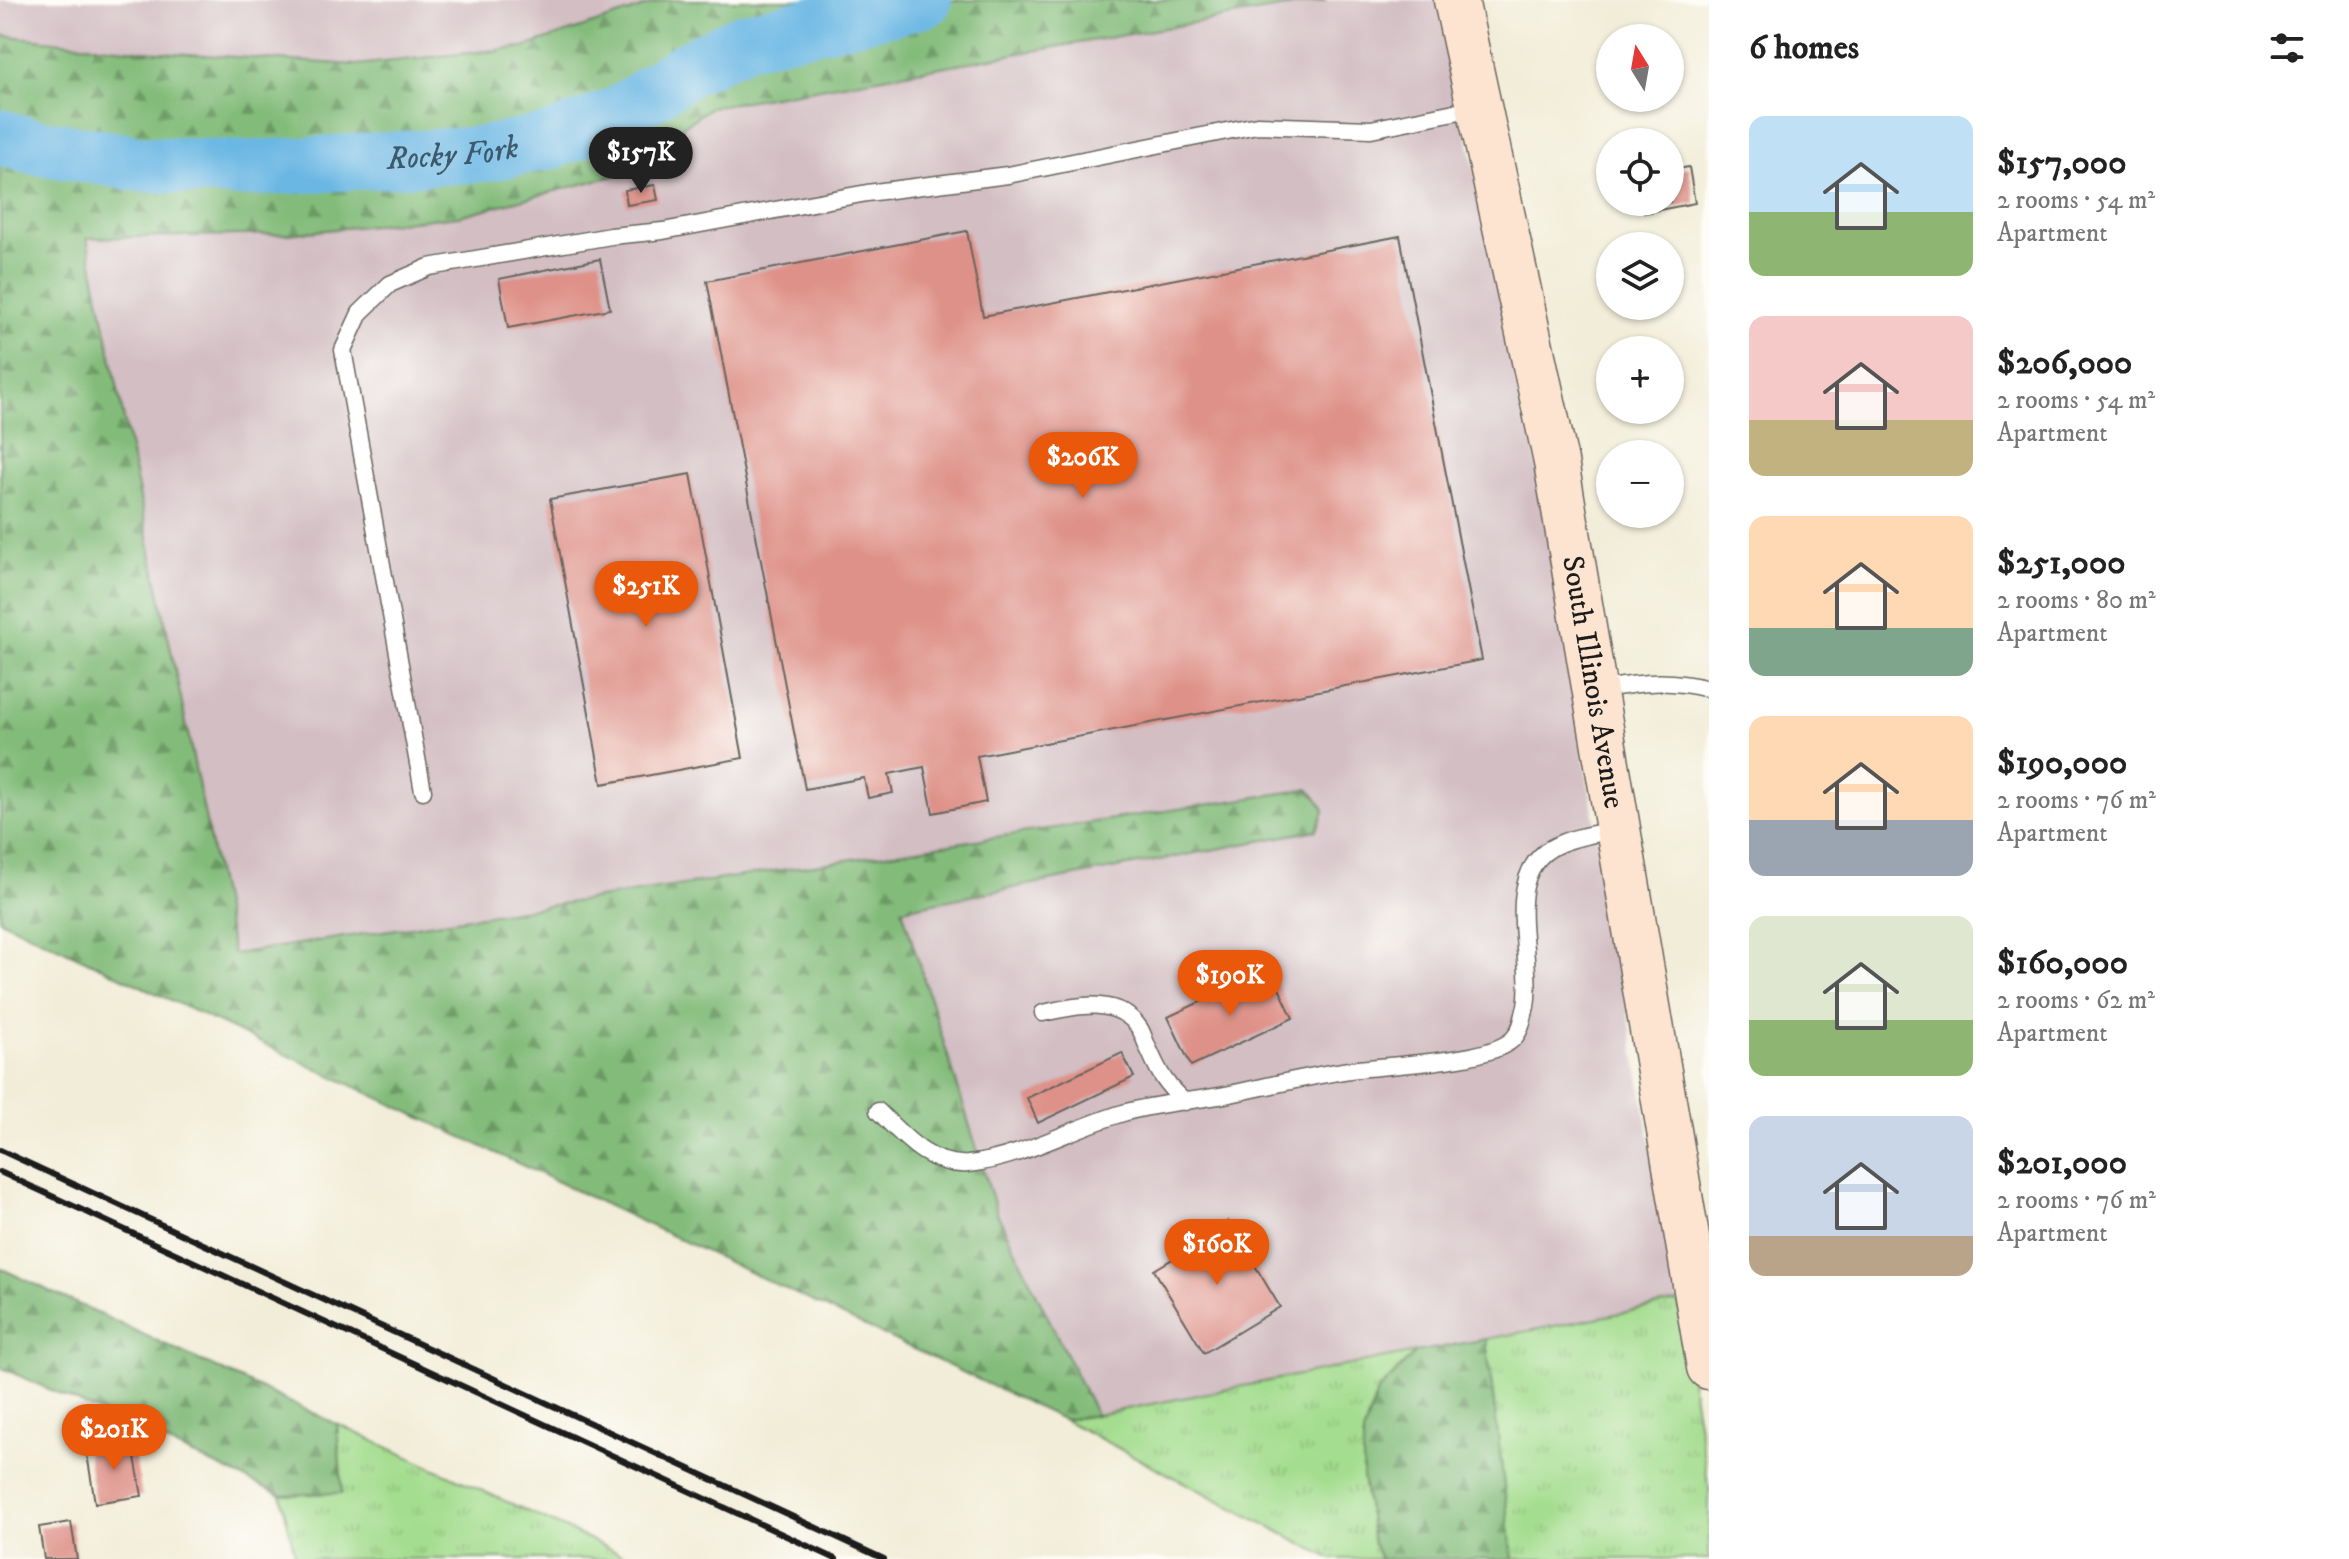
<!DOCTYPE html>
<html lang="en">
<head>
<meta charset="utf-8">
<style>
  :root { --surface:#fff; --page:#f6f6f6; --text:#222; --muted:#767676; --accent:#ea580c }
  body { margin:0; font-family:"IM FELL DW Pica",serif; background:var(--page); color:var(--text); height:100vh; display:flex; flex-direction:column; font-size:30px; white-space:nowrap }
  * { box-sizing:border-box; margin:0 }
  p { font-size:26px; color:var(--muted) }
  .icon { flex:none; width:44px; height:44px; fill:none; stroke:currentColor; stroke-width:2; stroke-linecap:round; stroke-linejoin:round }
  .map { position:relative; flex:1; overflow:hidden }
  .drawer { display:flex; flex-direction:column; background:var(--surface); width:640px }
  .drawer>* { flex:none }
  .needle { width:52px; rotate:349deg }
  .tools { position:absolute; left:1596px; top:24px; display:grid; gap:16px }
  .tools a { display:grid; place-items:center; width:88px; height:88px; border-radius:50%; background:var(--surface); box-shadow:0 2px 6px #0004; font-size:40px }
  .price { position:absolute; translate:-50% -68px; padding:0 18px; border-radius:28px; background:var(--accent); color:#fff; font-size:26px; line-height:52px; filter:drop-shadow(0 2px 4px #0008) }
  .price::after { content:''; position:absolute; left:50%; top:48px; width:24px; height:18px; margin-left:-12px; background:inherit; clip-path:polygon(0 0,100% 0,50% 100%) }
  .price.current { background:#222; color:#fff }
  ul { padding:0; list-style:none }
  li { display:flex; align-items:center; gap:24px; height:200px; padding:0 40px }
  li span { display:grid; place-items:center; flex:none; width:224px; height:160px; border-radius:16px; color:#555 }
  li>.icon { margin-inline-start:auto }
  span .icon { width:96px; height:96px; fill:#fffc; stroke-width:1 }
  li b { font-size:34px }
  h2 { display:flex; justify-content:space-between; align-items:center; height:96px; padding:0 40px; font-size:34px }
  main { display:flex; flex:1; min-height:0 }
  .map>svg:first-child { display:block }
  .industrial { fill:#d2bec3 }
  .grass { fill:url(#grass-tufts); stroke:#607c56; stroke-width:2 }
  .forest { fill:url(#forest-firs); stroke:#506c4b; stroke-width:2 }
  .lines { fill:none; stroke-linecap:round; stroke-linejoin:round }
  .river { stroke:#6bb7e4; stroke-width:56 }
  .building { fill:#de9188 }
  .service-casing { stroke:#67655e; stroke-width:19 }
  .secondary-casing { stroke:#67655e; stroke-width:47 }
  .service { stroke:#fff; stroke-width:16 }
  .secondary { stroke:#fde4d1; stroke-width:44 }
  .rail { stroke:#1c1c1c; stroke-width:6 }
  .labels { text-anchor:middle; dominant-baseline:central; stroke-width:6; stroke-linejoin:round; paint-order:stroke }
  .street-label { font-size:30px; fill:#1c1c1c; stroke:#fdfcf7 }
  .water-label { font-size:32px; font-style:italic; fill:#3c5a6c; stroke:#fdfcf7 }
</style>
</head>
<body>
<main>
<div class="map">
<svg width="1709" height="1559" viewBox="0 0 1709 1559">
  <defs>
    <pattern id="grass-tufts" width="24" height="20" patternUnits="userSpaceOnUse" patternTransform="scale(2)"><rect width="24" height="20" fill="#a4dd8f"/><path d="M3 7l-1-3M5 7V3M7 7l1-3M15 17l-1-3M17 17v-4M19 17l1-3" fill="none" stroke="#8dbd7b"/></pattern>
    <pattern id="forest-firs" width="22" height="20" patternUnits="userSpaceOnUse" patternTransform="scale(2)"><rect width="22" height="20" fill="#83bc7a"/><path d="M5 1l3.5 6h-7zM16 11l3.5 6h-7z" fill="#6a9863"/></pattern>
  </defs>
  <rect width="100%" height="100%" fill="#fdfcf7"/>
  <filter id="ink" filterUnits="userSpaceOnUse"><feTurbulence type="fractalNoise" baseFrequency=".0125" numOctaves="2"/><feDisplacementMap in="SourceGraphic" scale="16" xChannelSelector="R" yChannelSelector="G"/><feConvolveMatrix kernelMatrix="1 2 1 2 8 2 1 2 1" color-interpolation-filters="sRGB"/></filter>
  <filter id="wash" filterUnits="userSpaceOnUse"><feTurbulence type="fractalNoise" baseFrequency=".006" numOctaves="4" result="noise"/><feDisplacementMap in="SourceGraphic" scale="32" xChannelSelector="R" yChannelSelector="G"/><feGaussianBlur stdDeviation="1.8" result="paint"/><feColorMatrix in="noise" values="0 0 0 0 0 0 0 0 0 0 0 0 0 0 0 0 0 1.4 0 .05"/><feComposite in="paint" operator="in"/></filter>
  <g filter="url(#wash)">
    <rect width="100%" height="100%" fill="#f2edd8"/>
    <path class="industrial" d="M0 0H665L524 47 356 65 145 51 0 35Z
      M1326 0H1438L1534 448 1581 742 1678 1302 1096 1415 997 1213 902 909 1317 830 1309 789 233 954 86 238 288 234 613 176 711 107Z"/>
    <path class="grass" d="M1678 1302 1709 1488V1559H1513L1486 1339Z
      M1416 1352 1377 1392 1363 1477 1373 1543 1380 1559H1332L1064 1420 1096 1415Z
      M337 1424 632 1559H296L281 1495 342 1492Z"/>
    <path class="forest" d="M665 0H1326L711 107 613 176 459 216 288 234 87 238 233 954 1309 789 1325 809 1317 830 902 909 997 1213 1096 1415 1064 1420 0 920V35L145 51 356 65 524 47Z
      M0 1268 337 1424 342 1493 281 1495 0 1367Z
      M1486 1339 1513 1559H1380L1373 1543 1363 1477V1433L1377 1392 1416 1352Z"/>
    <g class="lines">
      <path class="river" id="s1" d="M0 137 27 145 142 164 240 169 484 154 553 141 621 113 685 70 743 41 924 0"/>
    </g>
    <g id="blocks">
      <path class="building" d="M1676 156 1678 169 1689 167 1695 203 1644 213 1642 202H1670V157Z
        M655 185 658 200 627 205 625 190Z
        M967 231 983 316 1400 236 1482 660 977 756 986 802 933 813 924 767 889 774 893 793 868 798 864 778 805 789 707 281Z
        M600 259 610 309 508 328 499 279Z
        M691 474 743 758 602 784 550 499Z
        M1270 969 1293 1018 1191 1066 1168 1017Z
        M1122 1053 1134 1077 1038 1123 1027 1098Z
        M1228 1221 1280 1307 1204 1353 1154 1270 1179 1255 1177 1251Z
        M132 1440 142 1496 95 1503 86 1448Z
        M71 1522 77 1559H44L39 1527Z"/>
    </g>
  </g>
  <g filter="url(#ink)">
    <use href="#blocks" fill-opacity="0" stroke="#67655e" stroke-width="2"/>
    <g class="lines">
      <g class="service-casing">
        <path id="service" d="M1596 690C1640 683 1665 678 1709 689
          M423 791 343 350 360 313 390 284 429 267 611 236 663 231 867 193 1008 175 1257 125 1371 129 1479 107
          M1043 1013C1076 1006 1118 995 1140 1029 1144 1036 1146 1045 1150 1052 1159 1073 1168 1088 1185 1102
          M878 1111C903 1135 929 1167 968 1164 1022 1158 1072 1128 1123 1113 1158 1103 1195 1101 1230 1094 1268 1086 1305 1077 1343 1071 1382 1064 1487 1064 1513 1039 1522 1030 1523 1017 1526 1006 1535 955 1498 872 1557 845 1576 836 1596 834 1616 830"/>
      </g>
      <g class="secondary-casing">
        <g id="secondary">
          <path id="s2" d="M1456 0 1556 462 1709 1367"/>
        </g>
      </g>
      <use href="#service" class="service"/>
      <use href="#secondary" class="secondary"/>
      <path class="rail" d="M0 1150 884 1559
        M0 1172 836 1559"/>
    </g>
  </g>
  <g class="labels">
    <g class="street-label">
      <text stroke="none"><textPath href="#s2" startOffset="696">South Illinois Avenue</textPath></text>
    </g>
    <g class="water-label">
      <text stroke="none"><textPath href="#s1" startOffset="456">Rocky Fork</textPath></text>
    </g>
  </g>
</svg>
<div class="tools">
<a><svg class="needle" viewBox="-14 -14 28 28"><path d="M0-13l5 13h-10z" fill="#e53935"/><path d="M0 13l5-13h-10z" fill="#767676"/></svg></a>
<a><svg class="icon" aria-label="locate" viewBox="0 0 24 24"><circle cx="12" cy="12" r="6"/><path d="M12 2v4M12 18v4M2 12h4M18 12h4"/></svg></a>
<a><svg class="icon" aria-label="layers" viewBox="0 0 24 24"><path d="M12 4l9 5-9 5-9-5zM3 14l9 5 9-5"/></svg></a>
<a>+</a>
<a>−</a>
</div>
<b class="price current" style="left:641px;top:195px">$157K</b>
<b class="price" style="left:1083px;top:500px">$206K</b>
<b class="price" style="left:646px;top:629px">$251K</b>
<b class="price" style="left:1230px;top:1018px">$190K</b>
<b class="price" style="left:1217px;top:1287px">$160K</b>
<b class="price" style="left:114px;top:1472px">$201K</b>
</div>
<section class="drawer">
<h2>6 homes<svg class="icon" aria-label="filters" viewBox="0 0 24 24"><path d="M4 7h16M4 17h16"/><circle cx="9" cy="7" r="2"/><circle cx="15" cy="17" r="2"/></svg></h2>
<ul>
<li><span style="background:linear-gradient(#bfe0f5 60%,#8fb573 0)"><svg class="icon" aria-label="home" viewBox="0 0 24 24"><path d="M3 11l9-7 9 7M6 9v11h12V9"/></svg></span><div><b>$157,000</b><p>2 rooms · 54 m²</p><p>Apartment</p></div></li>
<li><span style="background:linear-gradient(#f6c9c9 65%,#c2b280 0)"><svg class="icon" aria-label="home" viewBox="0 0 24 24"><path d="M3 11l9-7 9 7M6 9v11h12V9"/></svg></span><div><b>$206,000</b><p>2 rooms · 54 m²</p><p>Apartment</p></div></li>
<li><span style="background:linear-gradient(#ffd9b3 70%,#7fa58c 0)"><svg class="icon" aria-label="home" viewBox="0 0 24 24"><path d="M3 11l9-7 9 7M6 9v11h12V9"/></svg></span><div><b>$251,000</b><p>2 rooms · 80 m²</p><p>Apartment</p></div></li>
<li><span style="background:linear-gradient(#ffd9b3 65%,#9aa5b1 0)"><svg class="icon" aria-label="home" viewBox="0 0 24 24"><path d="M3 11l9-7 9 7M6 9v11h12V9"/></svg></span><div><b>$190,000</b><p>2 rooms · 76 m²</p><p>Apartment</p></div></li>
<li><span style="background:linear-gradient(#dfe7d0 65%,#8fb573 0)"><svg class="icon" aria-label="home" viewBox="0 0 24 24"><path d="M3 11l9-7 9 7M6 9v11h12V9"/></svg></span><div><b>$160,000</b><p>2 rooms · 62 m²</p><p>Apartment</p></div></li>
<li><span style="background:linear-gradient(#c9d6e8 75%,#b9a48a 0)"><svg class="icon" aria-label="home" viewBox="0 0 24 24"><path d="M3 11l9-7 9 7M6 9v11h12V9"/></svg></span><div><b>$201,000</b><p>2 rooms · 76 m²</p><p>Apartment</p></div></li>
</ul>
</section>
</main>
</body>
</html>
